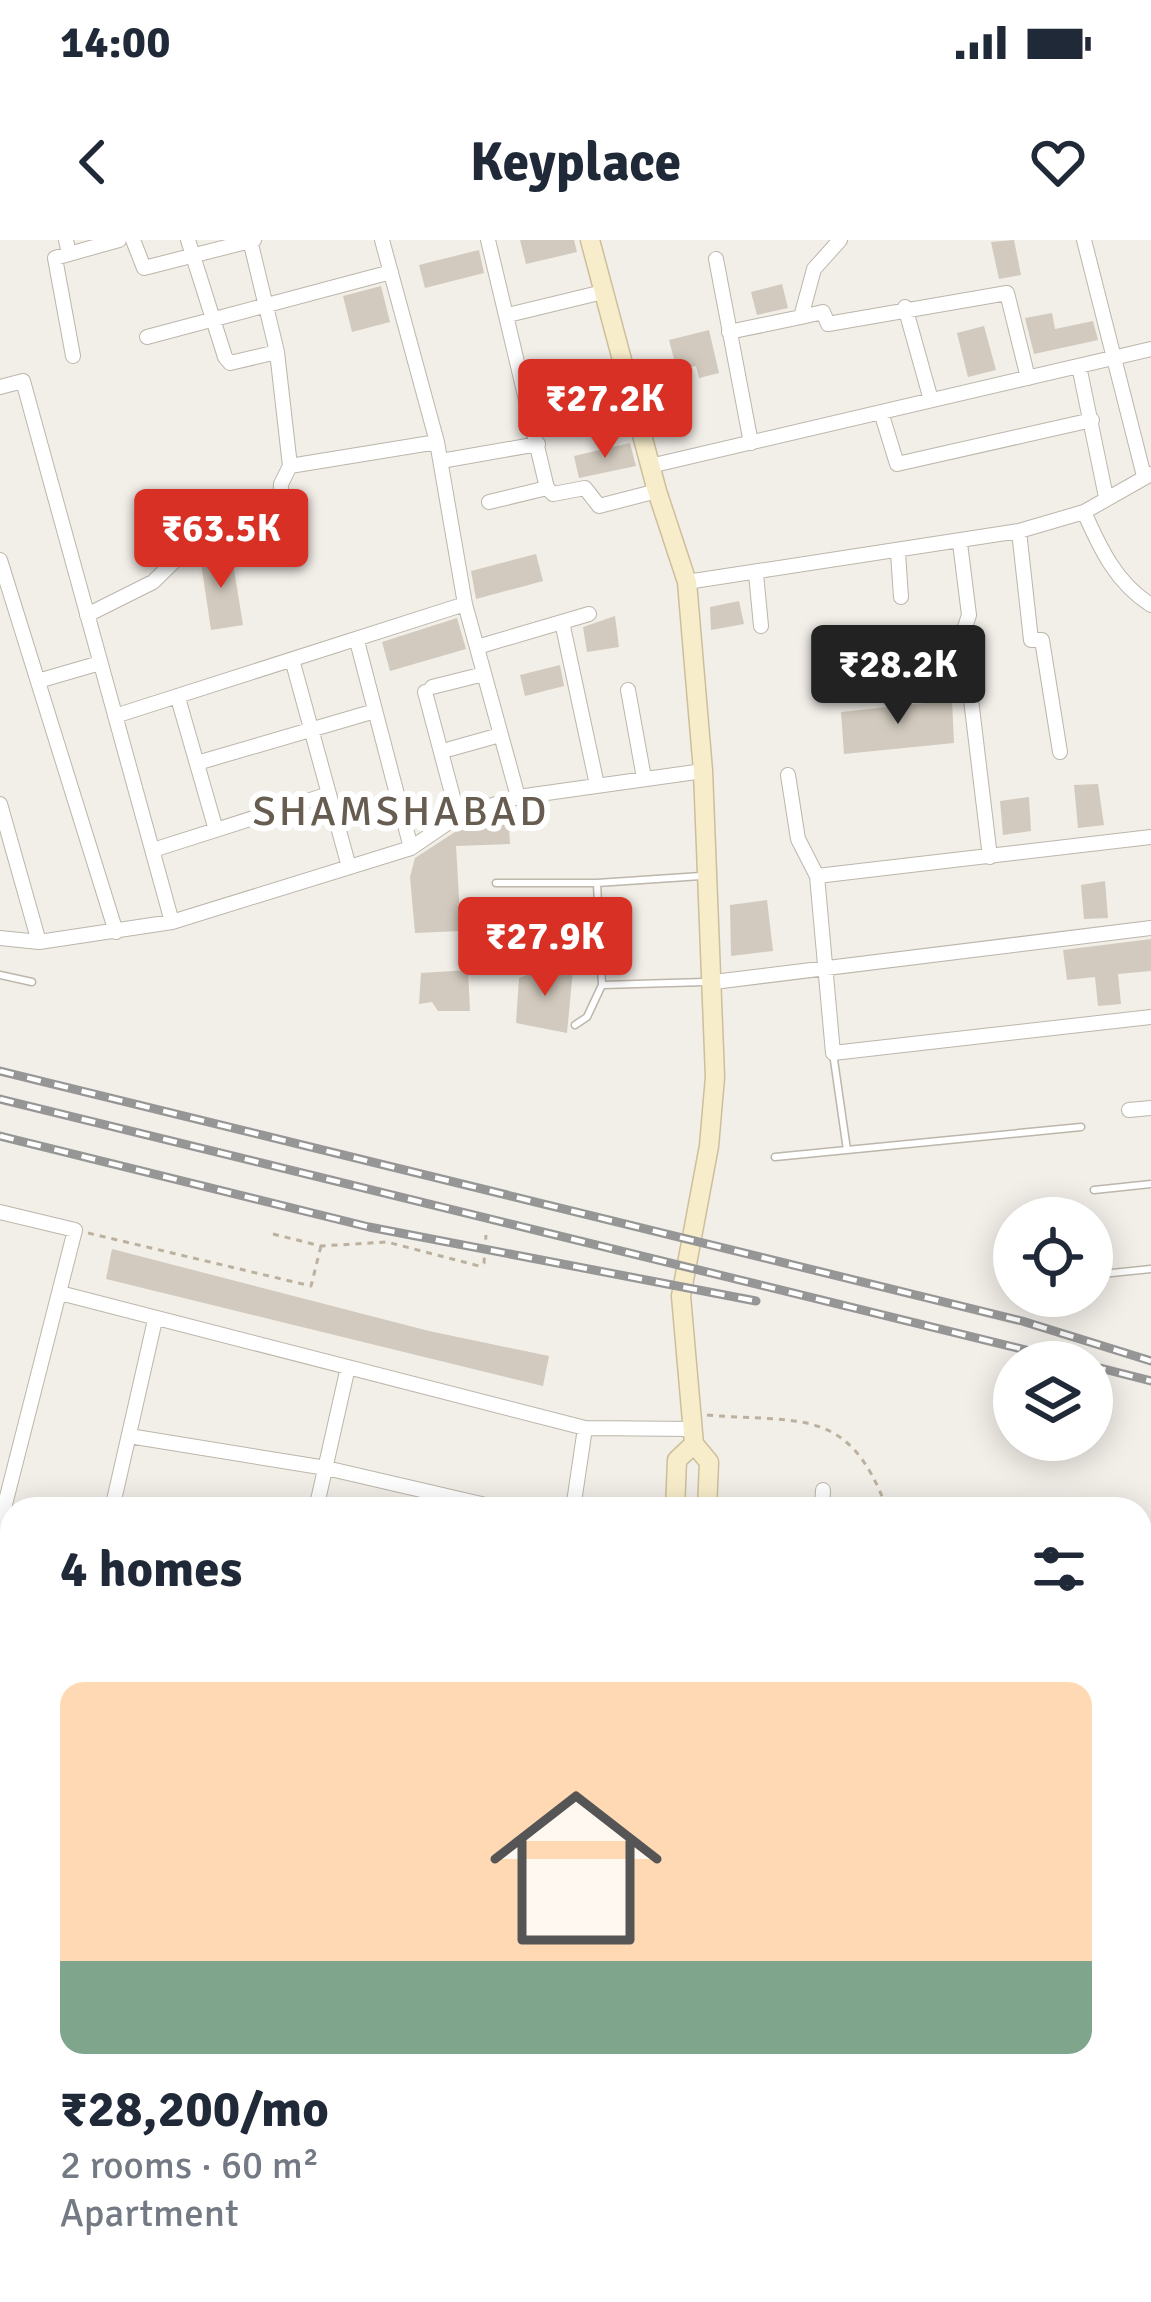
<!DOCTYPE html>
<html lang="en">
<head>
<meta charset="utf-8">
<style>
  :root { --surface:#fff; --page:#f6f6f7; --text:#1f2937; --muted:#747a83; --line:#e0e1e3; --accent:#d93025 }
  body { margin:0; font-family:Signika,sans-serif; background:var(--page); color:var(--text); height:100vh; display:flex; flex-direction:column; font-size:45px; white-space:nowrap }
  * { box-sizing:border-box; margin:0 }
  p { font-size:39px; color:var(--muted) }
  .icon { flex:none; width:66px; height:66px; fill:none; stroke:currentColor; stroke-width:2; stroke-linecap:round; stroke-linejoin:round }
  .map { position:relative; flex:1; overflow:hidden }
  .side { position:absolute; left:0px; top:1257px; width:1152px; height:807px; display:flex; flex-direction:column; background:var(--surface); border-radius:36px 36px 0 0; box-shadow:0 6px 30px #0003 }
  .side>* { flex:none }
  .fabs { position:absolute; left:993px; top:957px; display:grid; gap:24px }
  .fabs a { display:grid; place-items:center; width:120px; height:120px; border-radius:50%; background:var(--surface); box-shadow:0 6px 30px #0003; font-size:60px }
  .price { position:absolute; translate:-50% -102px; padding:0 27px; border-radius:12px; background:var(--accent); color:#fff; font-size:39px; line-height:78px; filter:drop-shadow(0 3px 6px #0008) }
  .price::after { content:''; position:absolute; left:50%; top:72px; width:36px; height:27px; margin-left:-18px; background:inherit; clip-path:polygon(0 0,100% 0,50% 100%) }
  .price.on { background:#222; color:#fff }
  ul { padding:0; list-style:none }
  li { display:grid; align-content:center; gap:24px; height:636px; padding:0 60px }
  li+li { border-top:3px solid var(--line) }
  li span { display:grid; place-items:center; height:372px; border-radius:24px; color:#555 }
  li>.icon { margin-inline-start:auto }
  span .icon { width:216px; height:216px; fill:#fffc; stroke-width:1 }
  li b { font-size:51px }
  h2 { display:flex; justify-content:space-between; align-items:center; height:144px; padding:0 60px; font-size:51px }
  .status { display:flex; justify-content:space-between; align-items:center; height:84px; padding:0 60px; background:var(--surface); direction:ltr }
  .status svg { height:33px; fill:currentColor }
  header { display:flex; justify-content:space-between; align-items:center; height:156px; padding:0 60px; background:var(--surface); font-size:54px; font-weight:700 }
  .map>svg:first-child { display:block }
  .building { fill:#d2cabe }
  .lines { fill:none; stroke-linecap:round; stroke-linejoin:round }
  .lane-casing { stroke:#bcb6ab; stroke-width:9 }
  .street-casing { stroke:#bcb6ab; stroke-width:16 }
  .secondary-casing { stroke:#ccbf9c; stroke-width:21 }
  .highway-casing { stroke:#cb9948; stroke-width:27 }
  .path { stroke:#bcb19e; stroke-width:3; stroke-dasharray:6 6; stroke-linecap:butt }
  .lane { stroke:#fff; stroke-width:6 }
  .street { stroke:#fff; stroke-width:14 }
  .secondary { stroke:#f8edcb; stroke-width:18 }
  .highway { stroke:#eec477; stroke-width:24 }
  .rail-casing { stroke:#969696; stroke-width:9 }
  .rail { stroke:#fff; stroke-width:4.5; stroke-dasharray:14; stroke-linecap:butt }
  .labels { text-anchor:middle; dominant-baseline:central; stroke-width:12; stroke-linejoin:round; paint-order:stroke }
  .quarter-label { font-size:42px; letter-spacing:3px; fill:#665c50; stroke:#fff }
</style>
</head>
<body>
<div class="status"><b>14:00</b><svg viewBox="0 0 49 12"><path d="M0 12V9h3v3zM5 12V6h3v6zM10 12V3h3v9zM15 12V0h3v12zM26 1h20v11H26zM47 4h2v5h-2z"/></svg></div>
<header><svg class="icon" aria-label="back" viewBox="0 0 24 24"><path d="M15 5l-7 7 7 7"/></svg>Keyplace<svg class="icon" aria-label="heart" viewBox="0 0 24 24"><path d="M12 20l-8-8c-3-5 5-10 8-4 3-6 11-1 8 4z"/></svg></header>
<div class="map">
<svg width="1151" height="2062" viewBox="0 0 1151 2062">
  <rect width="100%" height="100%" fill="#f2eee8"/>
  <path class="building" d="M520 0H574L577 12 526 24Z
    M1014 0 1021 35 999 39 991 2Z
    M479 10 484 33 425 48 419 25Z
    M782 44 788 68 757 75 751 52Z
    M381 46 390 82 352 92 343 56Z
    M1052 73 1055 89 1093 81 1098 100 1034 114 1025 78Z
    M984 86 996 130 968 137 957 93Z
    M709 90 719 133 699 138 696 126 677 131 669 100Z
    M630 203 636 226 579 238 574 216Z
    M231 311 243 385 211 390 200 316Z
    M536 314 543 341 476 359 471 331Z
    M739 361 744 384 711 390 710 367Z
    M615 376 619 407 587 412 583 387Z
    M457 378 466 409 390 431 382 402Z
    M560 425 564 446 525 456 520 435Z
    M952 460 954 503 844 514 841 472Z
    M1098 544 1104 585 1078 588 1074 545Z
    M1029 557 1031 591 1003 595 1000 561Z
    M508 572 510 604 456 606 461 691 415 693 410 637 415 618 455 592Z
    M1105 641 1108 678 1084 679 1081 645Z
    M767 660 773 711 731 716 730 665Z
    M488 687 524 691V717L488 715Z
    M1151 699V731L1118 734 1121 764 1098 766 1095 737 1067 740 1063 710Z
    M545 728 573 730 567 793 516 783 519 738Z
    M468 730 470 771H438L432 762 419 764 421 733Z
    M112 1009 429 1091 549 1116 543 1146 106 1039Z"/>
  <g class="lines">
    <g class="lane-casing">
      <path id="lane" d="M701 636 597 643 602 745 705 742
        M496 643H597
        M0 735 32 742
        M575 785 587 777 602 745
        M833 813 847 910
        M775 917 1081 887
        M1094 950 1151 944
        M1092 1035 1151 1029
        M366 2052 372 2062"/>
    </g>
    <g class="street-casing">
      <path id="street" d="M66 0 69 14 55 18 73 116
        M133 0 144 28 254 0
        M188 0 225 117 230 123 277 112
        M382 0 437 202 465 364 518 557
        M488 0 547 248
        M1084 0 1144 236
        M69 14 119 0
        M716 19 751 203
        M905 67 931 160
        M508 75 603 52
        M801 77 823 72 828 84 1007 53 1028 138
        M729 92 801 77 814 29 840 0
        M147 97 391 32
        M1079 126 1106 257
        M0 147 23 141 172 682
        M881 172 897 224 1092 180
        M441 221 538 204
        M290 226 437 202
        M650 226 1151 109
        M489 262 547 248 553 254 585 248 599 266 657 251
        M1084 272C1100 308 1116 343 1151 365
        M1019 291 1031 400H1042L1060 512
        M960 303 969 375 963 393 990 617
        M898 313 901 357
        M0 320 116 692
        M756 334 761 386
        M687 342 1019 291 1084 272 1151 234
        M87 375 153 342 199 297 280 270 281 244 290 226 277 112 250 0
        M562 382 597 545
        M357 401 411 608
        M477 407 589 374
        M293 423 349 627
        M38 441 100 423
        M432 447 484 434
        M628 450 644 538
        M425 452 458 576
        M178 458 216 590
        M115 476 465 364
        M450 509 500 495
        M197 523 375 471
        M788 535 798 599 817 636 833 813 1151 777
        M0 564 39 702
        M153 610 329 554
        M817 636 1151 597
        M0 698 39 702 172 682 411 608 458 576 518 557 703 531
        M714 742 1151 688
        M1129 870 1151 868
        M0 972 75 990 0 1284
        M60 1053 585 1188 694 1189
        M129 1196 326 1228 503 1269
        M112 1269 155 1080
        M316 1269 348 1127
        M573 1269 585 1188
        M822 1269 823 1250
        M0 1468 12 1477
        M5 1706 12 1735
        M0 1838 12 1846
        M0 2012 12 2008
        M97 2052 100 2062
        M268 2052 276 2062
        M333 2052 339 2062
        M620 2062V2052"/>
    </g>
    <g class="secondary-casing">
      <path id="secondary" d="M590 0 657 251 687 342 703 531 715 837 709 906 681 1056 694 1204 709 1222 707 1269
        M675 1269 677 1220 694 1204
        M0 1576 12 1585
        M0 1703 12 1711
        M645 2052 664 2062
        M851 2052 866 2062
        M564 2062 566 2052"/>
    </g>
    <g class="highway-casing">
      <path id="highway" d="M0 1616 12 1624
        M0 1661 12 1669
        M711 2052 730 2062
        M782 2052 800 2062"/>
    </g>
    <path class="path" d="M88 993 311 1046 321 1006
      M273 994 321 1006 387 1002 479 1026 484 1023 486 995
      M707 1175C802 1183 849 1166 887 1269
      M1140 1953 1151 1955"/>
    <use href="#lane" class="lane"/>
    <use href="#street" class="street"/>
    <use href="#secondary" class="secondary"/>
    <use href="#highway" class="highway"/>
    <g class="rail-casing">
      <path id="rail" d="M0 831 1022 1081 1151 1121
        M0 859 1075 1122
        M0 896 369 987 756 1061
        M1092 1126 1151 1141"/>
    </g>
    <use href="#rail" class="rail"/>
  </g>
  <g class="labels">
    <g class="quarter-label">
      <text x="401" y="571">SHAMSHABAD</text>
    </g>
  </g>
</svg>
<div class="fabs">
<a><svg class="icon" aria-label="locate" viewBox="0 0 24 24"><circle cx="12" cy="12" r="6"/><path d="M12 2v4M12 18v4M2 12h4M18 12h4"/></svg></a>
<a><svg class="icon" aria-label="layers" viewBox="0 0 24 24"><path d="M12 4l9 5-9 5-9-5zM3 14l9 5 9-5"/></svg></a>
</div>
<b class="price" style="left:605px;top:221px">₹27.2K</b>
<b class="price" style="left:221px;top:351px">₹63.5K</b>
<b class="price on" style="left:898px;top:487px">₹28.2K</b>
<b class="price" style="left:545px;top:759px">₹27.9K</b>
<section class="side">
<h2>4 homes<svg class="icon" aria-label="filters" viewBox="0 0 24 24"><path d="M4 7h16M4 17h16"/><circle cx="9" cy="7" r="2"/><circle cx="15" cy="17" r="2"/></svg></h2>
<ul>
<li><span style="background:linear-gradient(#ffd9b3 75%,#7fa58c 0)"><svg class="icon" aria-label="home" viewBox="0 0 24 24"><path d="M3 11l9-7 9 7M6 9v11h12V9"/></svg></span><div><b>₹28,200/mo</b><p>2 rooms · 60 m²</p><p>Apartment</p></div></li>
</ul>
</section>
</div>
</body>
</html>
